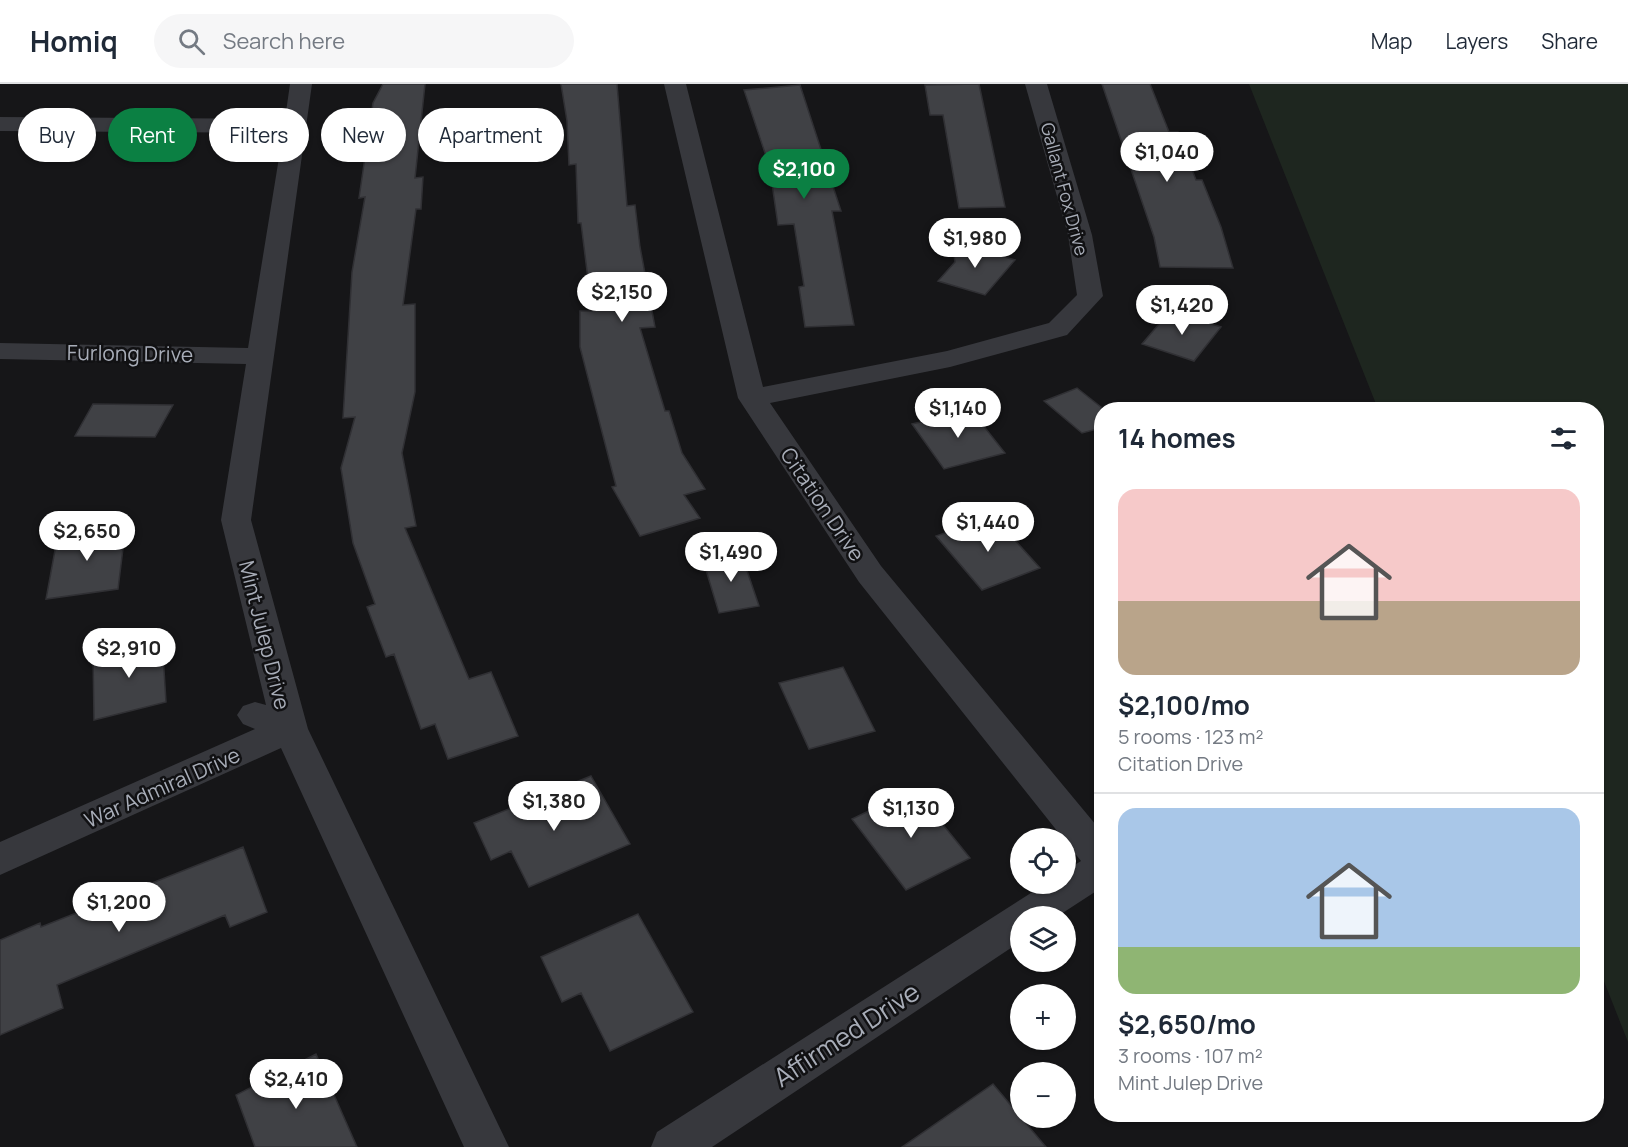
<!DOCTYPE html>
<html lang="en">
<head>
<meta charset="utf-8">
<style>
  :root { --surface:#fff; --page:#f6f6f7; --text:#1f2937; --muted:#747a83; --line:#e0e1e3; --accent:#0b8043 }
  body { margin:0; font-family:Manrope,sans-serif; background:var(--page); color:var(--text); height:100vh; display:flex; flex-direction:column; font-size:22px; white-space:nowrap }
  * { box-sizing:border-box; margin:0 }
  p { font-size:20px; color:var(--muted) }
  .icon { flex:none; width:33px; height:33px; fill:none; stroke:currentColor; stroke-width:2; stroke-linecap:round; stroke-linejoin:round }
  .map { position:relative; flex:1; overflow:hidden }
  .drawer { position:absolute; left:1094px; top:318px; width:510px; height:720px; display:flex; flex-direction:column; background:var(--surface); border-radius:24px; box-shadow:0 2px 4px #0004 }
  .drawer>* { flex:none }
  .banner { position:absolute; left:18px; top:24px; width:570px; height:54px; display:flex; gap:12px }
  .controls { position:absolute; left:1010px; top:744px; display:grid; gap:12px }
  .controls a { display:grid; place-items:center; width:66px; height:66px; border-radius:50%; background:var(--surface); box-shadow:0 2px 4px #0004; font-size:30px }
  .price { position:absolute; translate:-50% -51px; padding:0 14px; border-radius:21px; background:#fff; color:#222; font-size:20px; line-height:39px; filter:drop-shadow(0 2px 3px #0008) }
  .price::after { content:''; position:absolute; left:50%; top:36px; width:18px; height:14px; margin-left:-9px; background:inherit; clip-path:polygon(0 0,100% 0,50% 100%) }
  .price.on { background:var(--accent); color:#fff }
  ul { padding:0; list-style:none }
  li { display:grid; align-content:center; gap:12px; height:318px; padding:0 24px }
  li+li { border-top:2px solid var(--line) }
  li span { display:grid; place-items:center; height:186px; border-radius:18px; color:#555 }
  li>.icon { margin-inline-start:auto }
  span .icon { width:108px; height:108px; fill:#fffc; stroke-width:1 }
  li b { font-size:26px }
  h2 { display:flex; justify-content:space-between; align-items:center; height:72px; padding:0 24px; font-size:26px }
  .tag { padding:0 21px; border-radius:27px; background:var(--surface); box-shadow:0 2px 4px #0004; font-size:21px; line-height:54px }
  .tag.on { background:var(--accent); color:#fff }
  header { display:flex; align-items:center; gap:36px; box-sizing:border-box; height:84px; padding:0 30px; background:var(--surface); border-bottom:2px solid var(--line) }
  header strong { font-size:28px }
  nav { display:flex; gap:33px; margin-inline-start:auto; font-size:21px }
  .search { width:420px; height:54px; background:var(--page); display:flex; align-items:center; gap:15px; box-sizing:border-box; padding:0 21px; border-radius:33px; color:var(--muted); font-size:22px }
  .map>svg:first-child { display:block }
  .green { fill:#1e261f }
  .building { fill:#404145; stroke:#303034; stroke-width:1.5 }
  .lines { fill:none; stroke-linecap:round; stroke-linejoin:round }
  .minor { fill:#37383d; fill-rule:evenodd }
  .labels { text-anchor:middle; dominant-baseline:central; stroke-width:5; stroke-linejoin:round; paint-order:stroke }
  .far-street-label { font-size:18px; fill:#a8adb8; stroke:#111113 }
  .street-label { font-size:21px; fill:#a8adb8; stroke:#111113 }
  .near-street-label { font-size:26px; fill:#a8adb8; stroke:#111113 }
</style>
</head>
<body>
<header>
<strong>Homiq</strong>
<div class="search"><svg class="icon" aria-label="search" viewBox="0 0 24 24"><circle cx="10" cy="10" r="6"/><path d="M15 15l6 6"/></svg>Search here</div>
<nav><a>Map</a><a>Layers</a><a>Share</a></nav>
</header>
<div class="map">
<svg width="1628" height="1063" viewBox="0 0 1628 1063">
  <rect width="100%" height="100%" fill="#161618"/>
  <path class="green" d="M1249 0H1628V958L1596 877V326L1378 325Z"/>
  <path class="building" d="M383 0H425L415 94 423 93 421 125H416L403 221 415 220V308L402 369 416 442 405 444 469 595 491 588 518 652 448 675 435 640 421 645 394 570 386 573 367 523 375 520 353 459 341 384 355 333 343 334 352 188 365 113 359 114 373 19Z
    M561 0H617L627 122 635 121 640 163 655 243 640 244 665 327H669L682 369 705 405 684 411 700 434 640 452 612 403 616 402 580 263V227H592L581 139H578L576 80 569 81 567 37Z
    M979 0 1005 123 959 124 943 31H930L925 1Z
    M1102 0H1150L1169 48H1178L1196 96H1202L1221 143 1233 184 1160 183 1154 153Z
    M800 1 841 127H832L854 241 805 243 799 203 804 202 794 140 778 141 768 72H766L744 6Z
    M952 158 1015 176 985 211 938 197 955 178Z
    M1170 227 1221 243 1194 277 1142 260Z
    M1077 304 1101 323V344L1082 349 1044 317Z
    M93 320 173 321 155 353 75 352Z
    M971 326 1005 369 944 385 912 340Z
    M993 432 1040 484 982 506 936 452Z
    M126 440 118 505 46 515 58 450Z
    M741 469 759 522 719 529 703 476Z
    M162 554 166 618 94 636 93 570Z
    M843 583 875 647 809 665 779 599Z
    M591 692 630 760 529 803 511 767 491 776 474 739Z
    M914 705 970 774 906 806 852 735Z
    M243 763 267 828 230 843 225 831 57 901 63 924 0 951V856L40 839 41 843Z
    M638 830 693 928 610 967 581 909 562 918 541 873Z
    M316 970 357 1063H255L236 1011Z
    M993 1000 1046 1063H902Z"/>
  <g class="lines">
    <path class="minor" d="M290 0H312L251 436 308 645 509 1063H464L281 664 0 791V758L255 645 243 640 237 631 243 622 255 618 266 621 221 436 246 280 0 275V259L248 264 283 49 0 47V33L285 35Z
      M664 0H686L763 303 947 267 1049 239 1077 211 1068 151 1025 0H1047L1092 151 1103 212 1067 251 950 283 770 319 881 482 1101 747V804L1058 832H1020V858L712 1063H651L657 1048 1045 800H1065V787L1081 777 859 498 738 314Z"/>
  </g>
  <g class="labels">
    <g class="far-street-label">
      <text transform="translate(1065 105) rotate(75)">Gallant Fox Drive</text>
    </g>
    <g class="street-label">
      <text transform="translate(130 269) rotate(1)">Furlong Drive</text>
      <text transform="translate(823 420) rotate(56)">Citation Drive</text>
      <text transform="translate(265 551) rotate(76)">Mint Julep Drive</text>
      <text transform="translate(162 703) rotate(-24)">War Admiral Drive</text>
    </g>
    <g class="near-street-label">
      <text transform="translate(846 950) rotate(-33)">Affirmed Drive</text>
    </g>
  </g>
</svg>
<div class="controls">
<a><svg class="icon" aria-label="locate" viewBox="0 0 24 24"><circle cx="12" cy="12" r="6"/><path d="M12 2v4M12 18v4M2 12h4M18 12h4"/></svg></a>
<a><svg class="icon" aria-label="layers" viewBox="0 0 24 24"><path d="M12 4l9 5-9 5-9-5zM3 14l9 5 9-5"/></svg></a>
<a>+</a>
<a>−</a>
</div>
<b class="price" style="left:1167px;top:99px">$1,040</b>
<b class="price on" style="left:804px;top:116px">$2,100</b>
<b class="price" style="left:975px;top:185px">$1,980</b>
<b class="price" style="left:622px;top:239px">$2,150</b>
<b class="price" style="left:1182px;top:252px">$1,420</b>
<b class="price" style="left:958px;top:355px">$1,140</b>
<b class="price" style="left:988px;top:469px">$1,440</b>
<b class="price" style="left:87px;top:478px">$2,650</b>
<b class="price" style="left:731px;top:499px">$1,490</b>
<b class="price" style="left:129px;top:595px">$2,910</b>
<b class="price" style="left:554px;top:748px">$1,380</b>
<b class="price" style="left:911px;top:755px">$1,130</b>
<b class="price" style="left:119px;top:849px">$1,200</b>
<b class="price" style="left:296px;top:1026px">$2,410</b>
<div class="banner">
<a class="tag">Buy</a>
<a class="tag on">Rent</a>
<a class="tag">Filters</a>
<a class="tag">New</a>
<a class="tag">Apartment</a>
</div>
<section class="drawer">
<h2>14 homes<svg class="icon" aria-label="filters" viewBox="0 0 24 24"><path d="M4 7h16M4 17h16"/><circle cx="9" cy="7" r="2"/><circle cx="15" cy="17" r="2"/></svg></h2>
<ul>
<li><span style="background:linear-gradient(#f6c9c9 60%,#b9a48a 0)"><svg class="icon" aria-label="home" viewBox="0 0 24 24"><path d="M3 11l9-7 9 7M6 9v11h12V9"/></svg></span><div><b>$2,100/mo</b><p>5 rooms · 123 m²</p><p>Citation Drive</p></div></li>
<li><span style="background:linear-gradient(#a9c7e8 75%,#8fb573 0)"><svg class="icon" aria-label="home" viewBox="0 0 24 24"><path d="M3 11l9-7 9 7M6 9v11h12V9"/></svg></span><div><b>$2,650/mo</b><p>3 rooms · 107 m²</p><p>Mint Julep Drive</p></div></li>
</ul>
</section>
</div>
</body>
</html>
